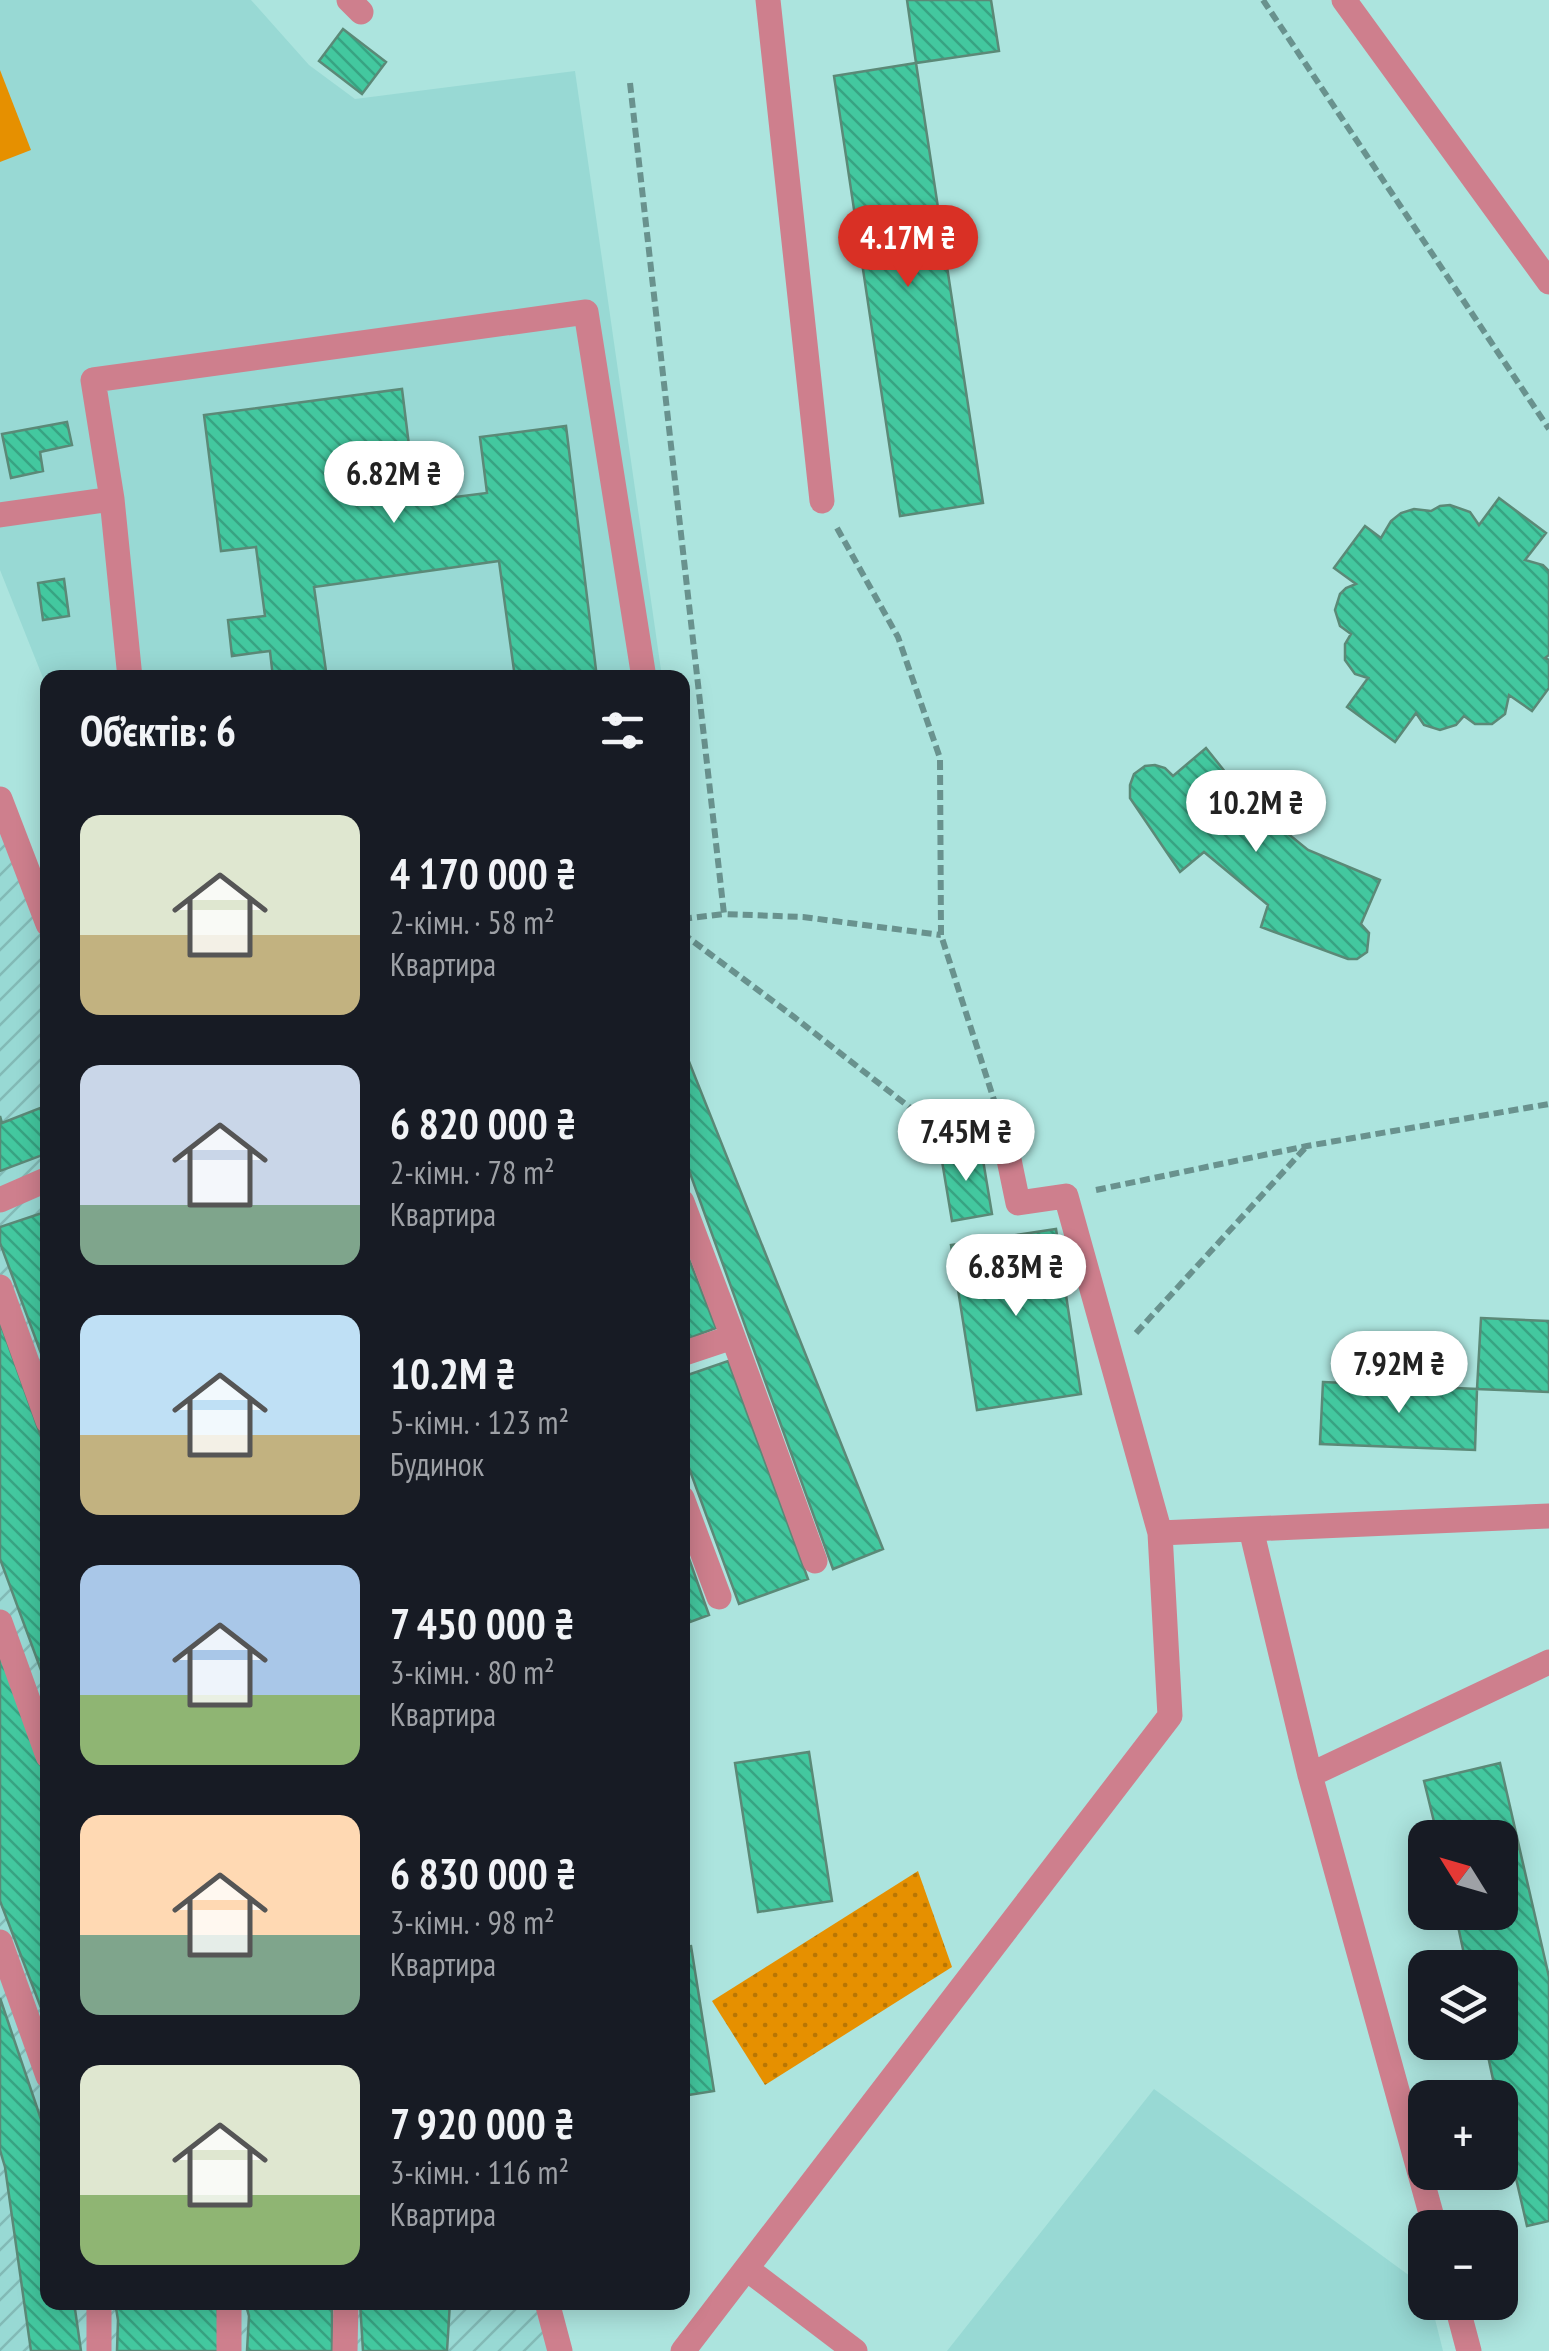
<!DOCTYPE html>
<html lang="uk">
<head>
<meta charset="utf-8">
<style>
  :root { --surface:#171b24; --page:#242831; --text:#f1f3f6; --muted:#9ea1a6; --accent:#d93025 }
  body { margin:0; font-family:"PT Sans Narrow",sans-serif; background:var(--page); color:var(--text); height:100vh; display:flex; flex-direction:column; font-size:38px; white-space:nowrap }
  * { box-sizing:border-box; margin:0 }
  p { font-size:32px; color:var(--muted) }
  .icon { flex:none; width:55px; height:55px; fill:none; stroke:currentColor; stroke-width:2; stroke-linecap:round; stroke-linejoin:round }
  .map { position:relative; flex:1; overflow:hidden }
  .drawer { position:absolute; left:40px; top:670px; width:650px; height:1640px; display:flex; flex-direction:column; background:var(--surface); border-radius:20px; box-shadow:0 5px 25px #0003 }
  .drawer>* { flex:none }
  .needle { width:65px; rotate:307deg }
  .tools { position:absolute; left:1408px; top:1820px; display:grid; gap:20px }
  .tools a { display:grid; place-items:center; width:110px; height:110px; border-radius:20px; background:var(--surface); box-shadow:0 5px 25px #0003; font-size:50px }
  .price { position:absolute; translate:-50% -85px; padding:0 22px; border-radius:35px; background:#fff; color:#222; font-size:32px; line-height:65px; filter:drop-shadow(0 2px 5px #0008) }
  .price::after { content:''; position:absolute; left:50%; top:60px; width:30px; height:22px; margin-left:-15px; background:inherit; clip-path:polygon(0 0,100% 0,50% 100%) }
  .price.active { background:var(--accent); color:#fff }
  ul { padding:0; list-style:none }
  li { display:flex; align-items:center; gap:30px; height:250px; padding:0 40px }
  li span { display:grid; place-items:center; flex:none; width:280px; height:200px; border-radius:20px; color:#555 }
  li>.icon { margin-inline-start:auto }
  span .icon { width:120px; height:120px; fill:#fffc; stroke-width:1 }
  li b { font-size:42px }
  h2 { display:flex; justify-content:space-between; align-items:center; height:120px; padding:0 40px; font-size:42px }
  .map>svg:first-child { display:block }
  .built { fill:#98d9d4 }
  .industrial { fill:url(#industrial-furrows) }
  .grass { fill:url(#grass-dots) }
  .pitch { fill:#e69000 }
  .building { fill:url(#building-back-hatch); stroke:#5b8977; stroke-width:2.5 }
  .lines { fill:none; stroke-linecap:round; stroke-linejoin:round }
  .path { stroke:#69928e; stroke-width:6; stroke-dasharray:10 5; stroke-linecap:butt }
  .minor { stroke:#ce7f8d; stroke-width:25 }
</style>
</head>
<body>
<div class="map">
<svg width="1549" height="2351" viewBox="0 0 1549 2351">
  <defs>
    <pattern id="industrial-furrows" width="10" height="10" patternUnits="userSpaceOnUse" patternTransform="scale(2.5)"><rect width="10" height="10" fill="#98d9d4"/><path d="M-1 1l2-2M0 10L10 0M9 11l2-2" fill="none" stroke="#82bab6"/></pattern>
    <pattern id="grass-dots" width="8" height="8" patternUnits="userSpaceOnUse" patternTransform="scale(2.5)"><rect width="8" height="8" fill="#e69000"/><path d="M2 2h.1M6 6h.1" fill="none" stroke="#b97603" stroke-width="1.8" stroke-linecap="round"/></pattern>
    <pattern id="building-back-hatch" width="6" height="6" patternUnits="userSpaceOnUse" patternTransform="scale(2.5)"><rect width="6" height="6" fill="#43c89f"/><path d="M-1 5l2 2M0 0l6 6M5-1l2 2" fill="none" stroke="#37a382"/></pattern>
  </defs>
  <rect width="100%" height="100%" fill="#ace4de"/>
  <path class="built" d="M0 0H251L309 65 355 99 575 71 662 677 48 678 47 688 0 570Z
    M1154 2089 1425 2287V2302L1431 2303 1443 2351H947Z"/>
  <path class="industrial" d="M0 799 48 924V2302L547 2303 560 2351H0Z"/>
  <path class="grass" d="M918 1871 952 1967 765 2085 712 2001Z"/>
  <path class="pitch" d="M0 70 31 150 0 162Z"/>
  <path class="building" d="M907 0H991L999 51 916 63Z
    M343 29 386 62 362 94 319 61Z
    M916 63 983 503 900 516 834 76Z
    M402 389 416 502 487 493 480 437 566 426 597 678H515L499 561 314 587 327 678H273L270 651 232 656 228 620 265 616 256 547 221 551 204 415Z
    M67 422 72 445 40 452 43 471 11 478 2 434Z
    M1499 498 1546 533 1525 560 1543 565 1549 571V655L1545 658 1549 660V688L1532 711 1509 695 1505 714 1492 724H1475L1464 716 1456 725 1440 730 1424 725 1416 713 1395 742 1347 707 1368 678 1355 674 1345 660V644L1351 634 1340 626 1335 610 1340 594 1346 588 1356 584 1334 568 1365 526 1381 538 1391 521 1401 513 1414 509 1431 511 1440 506 1450 505 1470 512 1479 525Z
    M64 579 69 616 43 620 38 583Z
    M1206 748 1250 803 1308 850 1380 880 1361 924 1369 933 1367 952 1357 959H1348L1261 927 1268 905 1204 852 1180 872 1130 798V785L1134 774 1145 766 1155 765 1165 768 1173 776Z
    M682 1044 883 1549 833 1569 682 1151Z
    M40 1108 48 1128V1153L0 1171V1116L2 1123Z
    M981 1148 992 1214 952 1221 941 1155Z
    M48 1211V1372L0 1243V1227Z
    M1056 1229 1081 1394 977 1410 951 1245Z
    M682 1241 716 1328 682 1341Z
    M1481 1318 1549 1321V1392L1477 1389Z
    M0 1322 48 1456V1689L0 1559Z
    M728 1361 808 1579 739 1604 682 1449V1377Z
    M1323 1382 1477 1389 1475 1450 1320 1444Z
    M682 1539 709 1615 682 1625Z
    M0 1652 48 1779V2026L0 1901Z
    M809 1752 832 1901 758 1912 735 1763Z
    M1500 1763 1549 1977V2221L1527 2226 1500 2109V2098H1497L1485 2042H1500V1968H1467L1455 1912H1500V1838H1438L1424 1781Z
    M691 1946 714 2091 682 2096V1947Z
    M0 1998 48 2140V2302H74L81 2351H31L5 2167 0 2150Z
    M115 2302H217L221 2351H117L118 2320Z
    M245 2302H332V2351H247L249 2316Z
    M360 2302H450L447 2351H363Z"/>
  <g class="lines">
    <path class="path" d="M1263 0 1549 429
      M630 83 724 914 803 917 941 935
      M837 528 898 637 940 758 941 935 994 1100
      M682 919 724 914
      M682 933 794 1017 954 1142 974 1135
      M1096 1190 1307 1146 1549 1104
      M1136 1333 1306 1147"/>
    <path class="minor" d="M349 0 361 12
      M768 0 822 501
      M1344 0 1549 282
      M0 515 112 499
      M130 678 112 499 93 380 586 312 644 678
      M0 799 48 924
      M1002 1126 1018 1203 1066 1196 1160 1533
      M0 1200 48 1179
      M682 1202 733 1337 682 1354
      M0 1287 48 1421
      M733 1337 815 1561
      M682 1498 719 1597
      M1251 1529 1310 1775 1549 1662
      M0 1622 48 1756
      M1310 1775 1435 2228
      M0 1942 48 2076
      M747 2269 855 2351
      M547 2302 560 2351
      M1456 2302 1469 2351
      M99 2351V2302
      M229 2351V2302
      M345 2351 346 2302
      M683 2351 1170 1716 1160 1533 1549 1516"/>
  </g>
</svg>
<div class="tools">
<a><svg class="needle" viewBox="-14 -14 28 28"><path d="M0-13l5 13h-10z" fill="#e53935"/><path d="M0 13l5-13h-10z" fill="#9ea1a6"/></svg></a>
<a><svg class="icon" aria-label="layers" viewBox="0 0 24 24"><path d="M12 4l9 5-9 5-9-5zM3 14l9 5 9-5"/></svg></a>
<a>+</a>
<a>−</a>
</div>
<b class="price active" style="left:908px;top:290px">4.17M ₴</b>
<b class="price" style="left:394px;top:526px">6.82M ₴</b>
<b class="price" style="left:1256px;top:855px">10.2M ₴</b>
<b class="price" style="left:966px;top:1184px">7.45M ₴</b>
<b class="price" style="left:1016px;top:1319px">6.83M ₴</b>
<b class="price" style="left:1399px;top:1416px">7.92M ₴</b>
<section class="drawer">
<h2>Об’єктів: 6<svg class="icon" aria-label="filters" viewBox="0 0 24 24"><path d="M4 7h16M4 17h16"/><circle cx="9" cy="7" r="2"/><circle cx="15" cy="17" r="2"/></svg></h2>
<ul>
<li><span style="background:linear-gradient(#dfe7d0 60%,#c2b280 0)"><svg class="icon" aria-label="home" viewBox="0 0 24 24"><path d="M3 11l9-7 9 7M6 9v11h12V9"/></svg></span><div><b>4 170 000 ₴</b><p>2-кімн. · 58 m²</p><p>Квартира</p></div></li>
<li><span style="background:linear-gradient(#c9d6e8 70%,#7fa58c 0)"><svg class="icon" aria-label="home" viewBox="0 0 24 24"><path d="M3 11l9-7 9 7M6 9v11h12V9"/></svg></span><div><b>6 820 000 ₴</b><p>2-кімн. · 78 m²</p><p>Квартира</p></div></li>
<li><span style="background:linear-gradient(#bfe0f5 60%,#c2b280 0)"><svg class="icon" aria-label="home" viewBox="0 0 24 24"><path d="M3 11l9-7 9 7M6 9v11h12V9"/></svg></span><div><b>10.2M ₴</b><p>5-кімн. · 123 m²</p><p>Будинок</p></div></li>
<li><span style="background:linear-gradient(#a9c7e8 65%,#8fb573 0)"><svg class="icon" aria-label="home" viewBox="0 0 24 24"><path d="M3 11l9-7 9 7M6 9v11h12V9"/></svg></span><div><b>7 450 000 ₴</b><p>3-кімн. · 80 m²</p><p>Квартира</p></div></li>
<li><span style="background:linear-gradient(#ffd9b3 60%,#7fa58c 0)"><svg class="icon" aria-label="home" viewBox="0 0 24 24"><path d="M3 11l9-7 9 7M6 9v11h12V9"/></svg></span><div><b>6 830 000 ₴</b><p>3-кімн. · 98 m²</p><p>Квартира</p></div></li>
<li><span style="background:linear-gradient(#dfe7d0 65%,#8fb573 0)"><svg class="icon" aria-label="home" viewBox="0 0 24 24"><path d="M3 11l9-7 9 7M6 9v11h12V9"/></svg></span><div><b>7 920 000 ₴</b><p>3-кімн. · 116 m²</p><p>Квартира</p></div></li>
</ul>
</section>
</div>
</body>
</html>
